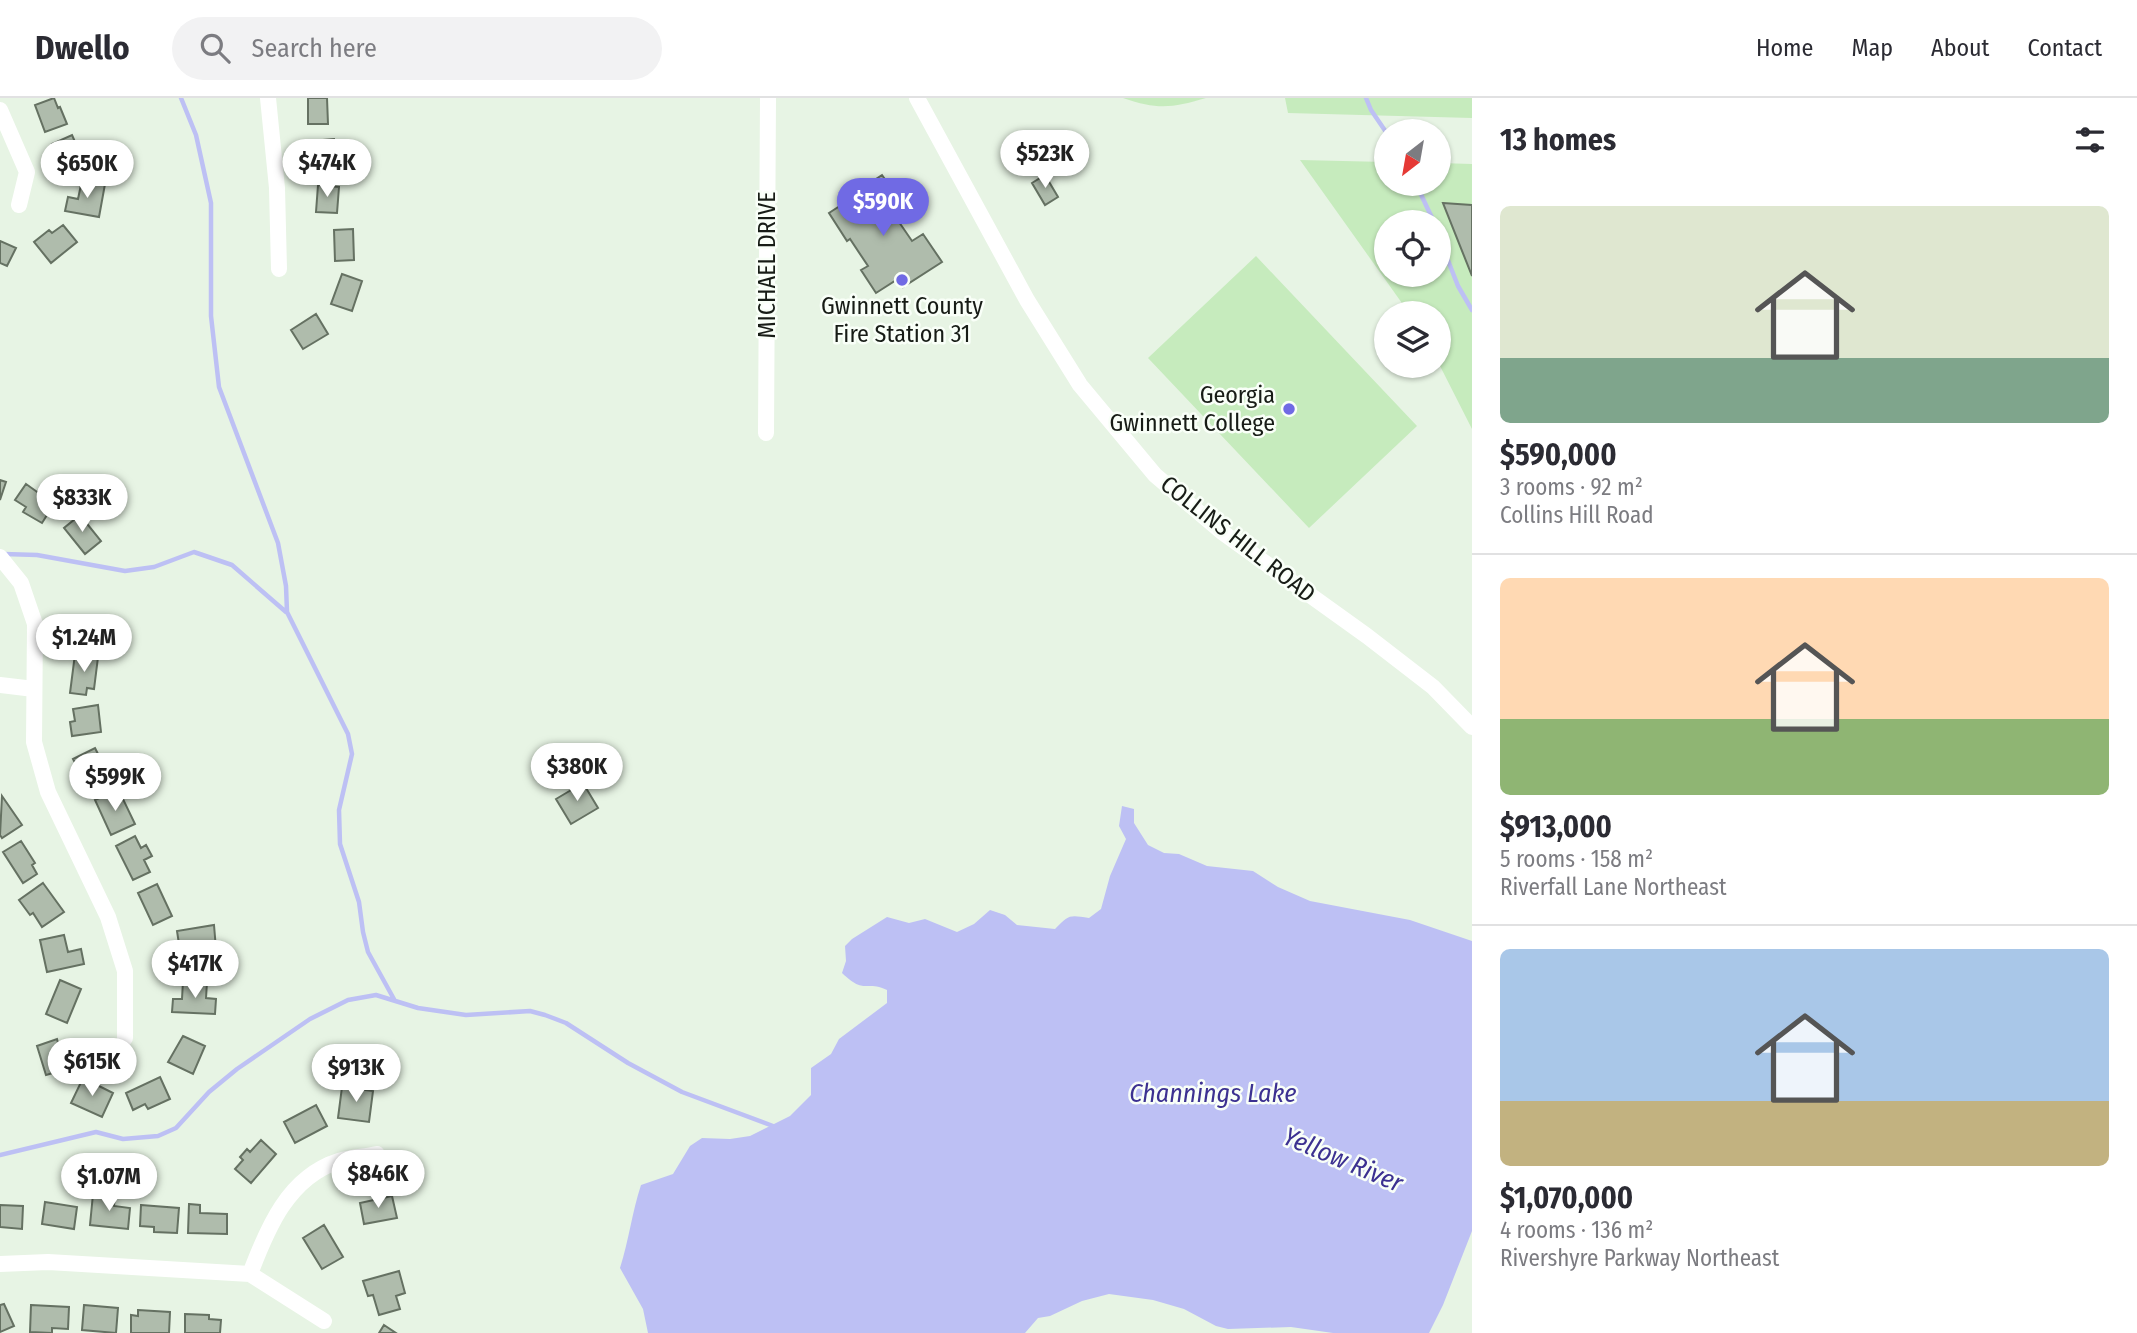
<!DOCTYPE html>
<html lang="en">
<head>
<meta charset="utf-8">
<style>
  :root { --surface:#fff; --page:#f2f2f3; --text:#2b2b33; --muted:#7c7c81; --line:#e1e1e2; --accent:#706ae4 }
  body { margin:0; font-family:"Fira Sans Condensed",sans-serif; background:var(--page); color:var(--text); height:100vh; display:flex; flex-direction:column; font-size:26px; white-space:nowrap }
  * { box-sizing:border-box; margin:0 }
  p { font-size:23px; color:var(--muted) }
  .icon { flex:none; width:38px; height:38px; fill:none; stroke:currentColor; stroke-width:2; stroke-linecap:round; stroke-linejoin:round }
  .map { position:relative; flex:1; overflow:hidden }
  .panel { display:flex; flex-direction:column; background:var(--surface); width:665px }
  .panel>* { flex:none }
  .needle { width:46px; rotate:211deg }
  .buttons { position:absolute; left:1374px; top:21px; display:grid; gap:14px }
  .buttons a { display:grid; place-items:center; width:77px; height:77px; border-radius:50%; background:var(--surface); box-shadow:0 2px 5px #0004; font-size:35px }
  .price { position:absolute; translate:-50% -60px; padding:0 16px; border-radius:24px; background:#fff; color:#222; font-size:23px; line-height:46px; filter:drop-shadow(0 2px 4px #0008) }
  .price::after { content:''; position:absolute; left:50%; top:42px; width:21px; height:16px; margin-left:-10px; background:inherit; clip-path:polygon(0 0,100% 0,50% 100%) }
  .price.selected { background:var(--accent); color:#fff }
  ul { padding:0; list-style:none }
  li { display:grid; align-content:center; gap:14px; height:371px; padding:0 28px }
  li+li { border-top:2px solid var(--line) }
  li span { display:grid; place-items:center; height:217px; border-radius:10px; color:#555 }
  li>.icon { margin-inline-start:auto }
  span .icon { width:126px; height:126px; fill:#fffc; stroke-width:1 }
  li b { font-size:30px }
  h2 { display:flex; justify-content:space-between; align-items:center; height:84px; padding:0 28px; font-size:30px }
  header { display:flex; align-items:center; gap:42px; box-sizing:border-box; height:98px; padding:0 35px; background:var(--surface); border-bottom:2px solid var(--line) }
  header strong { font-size:33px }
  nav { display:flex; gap:38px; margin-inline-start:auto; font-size:24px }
  .search { width:490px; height:63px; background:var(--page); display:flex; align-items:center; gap:18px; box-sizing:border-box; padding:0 24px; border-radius:38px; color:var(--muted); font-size:26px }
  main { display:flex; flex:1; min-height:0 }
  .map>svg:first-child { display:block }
  .green { fill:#c6ebbd; fill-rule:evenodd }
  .water { fill:#bdc0f4 }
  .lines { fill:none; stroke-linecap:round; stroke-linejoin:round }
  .stream { stroke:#bdc0f4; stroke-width:4.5 }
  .building { fill:#afbcac; stroke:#657162; stroke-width:2 }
  .minor { stroke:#fff; stroke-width:16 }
  .poi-dot { fill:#706ae4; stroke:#f9fff8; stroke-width:2.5 }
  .labels { text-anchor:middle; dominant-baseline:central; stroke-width:5; stroke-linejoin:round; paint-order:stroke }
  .street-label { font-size:24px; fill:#171c16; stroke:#f9fff8 }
  .poi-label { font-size:24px; fill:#171c16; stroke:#f9fff8 }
  .water-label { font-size:26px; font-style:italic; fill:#3c3191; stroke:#f9fff8 }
</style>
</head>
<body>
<header>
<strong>Dwello</strong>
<div class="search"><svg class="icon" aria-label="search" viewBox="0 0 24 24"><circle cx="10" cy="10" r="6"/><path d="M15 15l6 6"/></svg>Search here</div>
<nav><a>Home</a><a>Map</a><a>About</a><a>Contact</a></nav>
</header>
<main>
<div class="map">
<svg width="1472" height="1235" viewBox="0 0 1472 1235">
  <rect width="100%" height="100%" fill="#e7f4e4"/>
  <path class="green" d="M1123 0H1206C1172 10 1158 12 1123 0Z
    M1285 0H1472V20L1288 15Z
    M1300 62 1386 64V86H1438L1439 65 1472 66V331L1439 266 1438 215H1409ZM1386 124H1438V177H1386Z
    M1256 158 1417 328 1309 430 1148 260Z"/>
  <path class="water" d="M1122 708 1134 711V725L1148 747 1164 755 1179 756 1207 768 1253 773 1278 789 1310 803 1410 822 1472 843V1133L1443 1207 1429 1235H1333L1291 1229 1228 1231 1216 1228 1184 1211 1153 1202 1109 1196 1082 1203 1050 1218 1038 1220 1025 1235H648L643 1211 620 1170C629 1142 632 1114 641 1087L673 1076 690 1048 702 1040 730 1041 750 1038 790 1018 811 997V970L831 956 839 941 887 905V892C865 882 865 897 842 875L846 863 845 848 852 841 887 819 909 825 925 821 957 834 974 826 990 812 1005 817 1017 827 1055 831C1069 816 1070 817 1089 820L1101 811 1110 778 1126 741 1119 728Z"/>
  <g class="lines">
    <path class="stream" d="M181 0 196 37 211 105V218L219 289 278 445 286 488 287 514 348 636 352 656 339 712 340 746 359 804 363 834 368 854 395 903
      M1366 0 1371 12 1386 34
      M1416 86 1434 124
      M1438 137 1458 188 1472 212
      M4 456 37 457 125 473 154 469 194 454 232 467 286 514
      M0 1057 96 1034 123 1041 158 1038 176 1030 209 994 237 971 310 921 348 902 376 897 418 910 466 917 530 913 545 917 566 925 628 965 682 994 773 1028"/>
  </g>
  <path class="building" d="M54 0 58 10 60 9 67 26 45 34 35 7Z
    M308 0H327L328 26H308Z
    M72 37 85 67 61 78 53 61 58 59 52 46Z
    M334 41 337 70 314 72 311 43Z
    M882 77 899 101 888 108 912 143 923 136 942 164 903 189 898 181 876 195 861 172 868 168 850 141 847 143 829 115 872 87 870 85Z
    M1045 77 1058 99 1045 107 1032 85Z
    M82 82 105 86 99 119 65 113 68 99 78 101Z
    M318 87 339 89 337 115 316 114Z
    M1443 105 1472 107V178Z
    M63 127 77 144 51 165 34 144 49 132 52 135Z
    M353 131 354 162 335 163 334 132Z
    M0 143 16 150 7 168 0 165Z
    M342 176 362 183 352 213 331 206Z
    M316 216 328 236 303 251 291 232Z
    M0 382 6 384 0 402Z
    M26 386 54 406 42 425 23 414 26 409 15 402Z
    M80 417 101 443 85 456 64 430Z
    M75 556 98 559 94 591 87 590 86 597 70 595Z
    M98 607 101 634 72 638 70 624 75 623 73 611Z
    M95 650 109 678 101 682 103 687 90 693 73 661Z
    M583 685 598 710 571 726 556 701Z
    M112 694 117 704 123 701 135 726 111 737 95 702Z
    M2 698 22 727 2 740 0 737Z
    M135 738 141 750 146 747 152 758 144 762 150 774 133 782 116 748Z
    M21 743 35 765 32 767 37 776 23 785 3 754Z
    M43 785 64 814 42 829 33 815 30 817 19 802Z
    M157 786 172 818 153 827 138 795Z
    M214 827 217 863 186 867 182 846H179L177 833Z
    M64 837 68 854 81 851 84 866 47 874 40 842Z
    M60 882 81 891 67 925 46 916Z
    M183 883 207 884 206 900 216 901 215 916 172 914 173 901H182Z
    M183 938 205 948 193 976 168 964Z
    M57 941 61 957 69 954 74 969 46 977 37 948Z
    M160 979 170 1001 148 1011 145 1006 133 1012 126 995Z
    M83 980 113 995 102 1019 71 1005Z
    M342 989 373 993 369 1024 338 1020Z
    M316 1007 327 1028 295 1045 284 1024Z
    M261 1042 276 1056 251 1085 235 1071 243 1062 240 1059 247 1051 250 1054Z
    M93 1096 115 1098 114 1108 130 1110 128 1131 90 1127Z
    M392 1098 397 1120 364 1126 360 1105Z
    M45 1104 77 1109 74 1131 42 1126Z
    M189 1106 200 1107V1115L227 1116V1136L188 1135Z
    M0 1107 23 1108 22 1131 0 1129Z
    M141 1107 179 1110 177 1135 154 1134V1129L140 1128Z
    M324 1127 343 1159 322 1171 303 1140Z
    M399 1173 405 1195 396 1198 400 1211 379 1217 373 1197 368 1198 363 1183Z
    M4 1206 14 1228 0 1234V1207Z
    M31 1207 69 1209 68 1231 52 1230V1235L30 1234Z
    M84 1207 118 1210 116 1235 82 1232Z
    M138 1212 170 1214 169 1235H131V1217L138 1218Z
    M185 1216 209 1217V1221L221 1222 220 1235H185Z
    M384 1227 396 1235H379Z"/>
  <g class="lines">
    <path class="minor" d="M268 0 277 90 279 171
      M917 0 1027 202 1080 287 1155 377 1222 434 1367 538 1433 589 1472 629
      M0 12 27 74 19 107
      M766 335 768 0
      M0 459 21 485 35 526 34 644 48 694 108 819 125 873V940
      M0 587 34 591
      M0 1166 48 1164 250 1176 324 1223
      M250 1176C267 1131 288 1079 339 1063 351 1059 364 1059 377 1056"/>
  </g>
  <g class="poi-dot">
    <circle cx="902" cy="182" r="7"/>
    <circle cx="1289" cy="311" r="7"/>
  </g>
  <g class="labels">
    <g class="street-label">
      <text transform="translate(767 167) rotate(-90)">MICHAEL DRIVE</text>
      <text transform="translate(1238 441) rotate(38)">COLLINS HILL ROAD</text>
    </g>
    <g class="poi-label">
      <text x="902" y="208">Gwinnett County<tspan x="902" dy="28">Fire Station 31</tspan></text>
      <text x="1275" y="297" text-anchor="end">Georgia<tspan x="1275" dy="28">Gwinnett College</tspan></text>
    </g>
    <g class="water-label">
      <text x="1213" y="995">Channings Lake</text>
      <text transform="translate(1343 1062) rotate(23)">Yellow River</text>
    </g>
  </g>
</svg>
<div class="buttons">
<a><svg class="needle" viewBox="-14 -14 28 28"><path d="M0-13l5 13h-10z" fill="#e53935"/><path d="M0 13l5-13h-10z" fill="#7c7c81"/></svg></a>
<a><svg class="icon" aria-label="locate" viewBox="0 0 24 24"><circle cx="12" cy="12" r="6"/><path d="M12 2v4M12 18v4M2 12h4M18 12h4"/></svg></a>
<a><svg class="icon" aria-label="layers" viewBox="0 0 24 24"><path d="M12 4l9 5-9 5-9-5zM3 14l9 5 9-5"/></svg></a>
</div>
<b class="price" style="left:1045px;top:92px">$523K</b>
<b class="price" style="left:327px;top:101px">$474K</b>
<b class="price" style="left:87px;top:102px">$650K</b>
<b class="price selected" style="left:883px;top:140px">$590K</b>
<b class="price" style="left:82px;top:436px">$833K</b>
<b class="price" style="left:84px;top:576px">$1.24M</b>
<b class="price" style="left:577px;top:705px">$380K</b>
<b class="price" style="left:115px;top:715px">$599K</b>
<b class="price" style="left:195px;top:902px">$417K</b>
<b class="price" style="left:92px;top:1000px">$615K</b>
<b class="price" style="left:356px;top:1006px">$913K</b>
<b class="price" style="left:378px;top:1112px">$846K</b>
<b class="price" style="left:109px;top:1115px">$1.07M</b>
</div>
<section class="panel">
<h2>13 homes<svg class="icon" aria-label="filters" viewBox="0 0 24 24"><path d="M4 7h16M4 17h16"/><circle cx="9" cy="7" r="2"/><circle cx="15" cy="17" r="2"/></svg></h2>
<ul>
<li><span style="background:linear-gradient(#dfe7d0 70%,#7fa58c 0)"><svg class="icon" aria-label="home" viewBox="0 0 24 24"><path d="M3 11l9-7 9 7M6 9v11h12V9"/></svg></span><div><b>$590,000</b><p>3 rooms · 92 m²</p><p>Collins Hill Road</p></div></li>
<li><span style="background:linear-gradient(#ffd9b3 65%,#8fb573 0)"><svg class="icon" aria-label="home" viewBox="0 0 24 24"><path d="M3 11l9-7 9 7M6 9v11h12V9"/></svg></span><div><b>$913,000</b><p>5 rooms · 158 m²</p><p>Riverfall Lane Northeast</p></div></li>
<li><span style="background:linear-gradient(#a9c7e8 70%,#c2b280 0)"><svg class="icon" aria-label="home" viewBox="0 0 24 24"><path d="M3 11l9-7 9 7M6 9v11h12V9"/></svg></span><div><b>$1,070,000</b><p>4 rooms · 136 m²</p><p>Rivershyre Parkway Northeast</p></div></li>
</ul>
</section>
</main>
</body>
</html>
